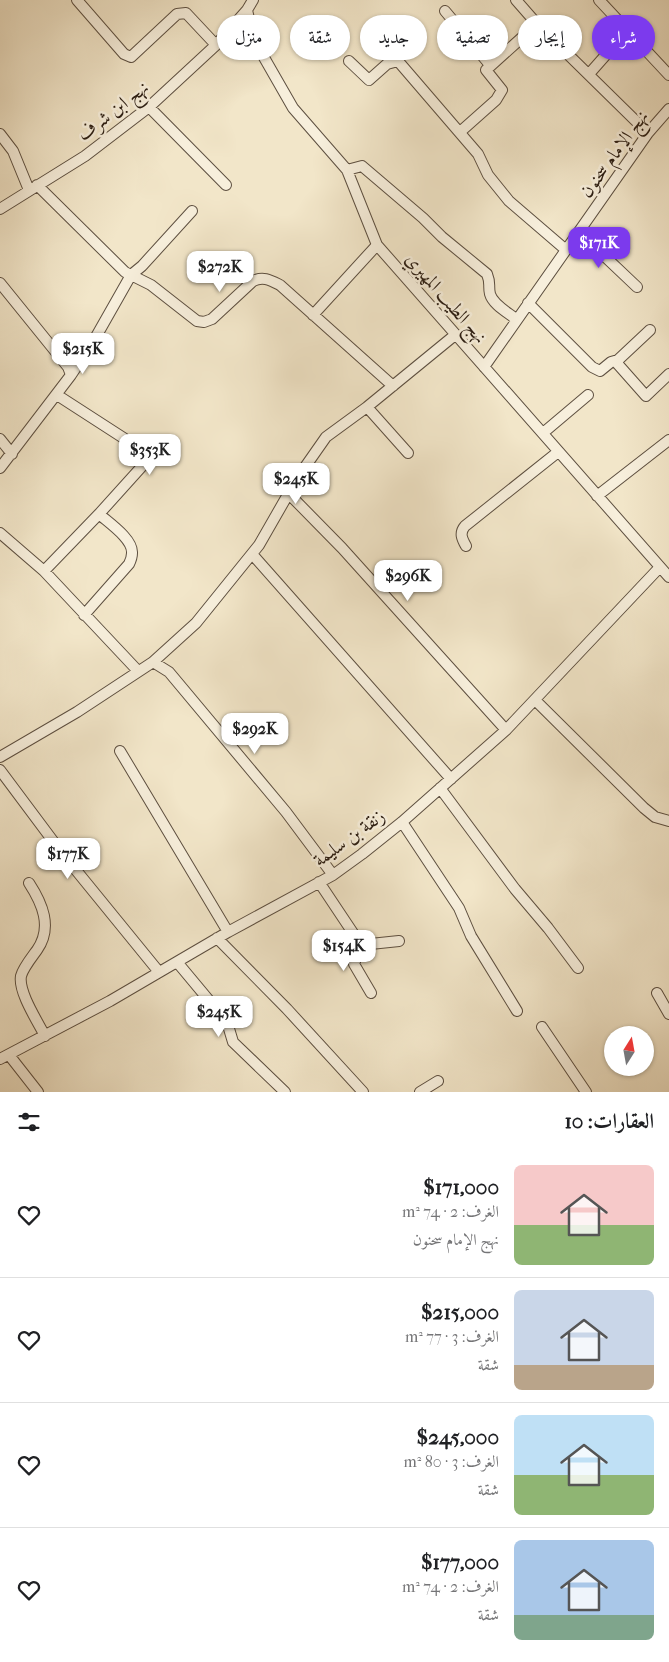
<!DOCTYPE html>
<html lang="ar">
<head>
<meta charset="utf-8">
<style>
  :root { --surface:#fff; --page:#f2f2f2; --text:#202124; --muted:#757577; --line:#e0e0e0; --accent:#7c3aed }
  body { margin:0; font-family:"IM FELL French Canon",Amiri,serif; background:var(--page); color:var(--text); direction:rtl; height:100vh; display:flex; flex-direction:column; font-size:19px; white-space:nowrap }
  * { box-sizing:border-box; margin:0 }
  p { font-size:16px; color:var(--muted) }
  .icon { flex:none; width:28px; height:28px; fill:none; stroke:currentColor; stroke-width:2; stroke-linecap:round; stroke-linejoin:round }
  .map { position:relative; height:1092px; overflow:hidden; direction:ltr }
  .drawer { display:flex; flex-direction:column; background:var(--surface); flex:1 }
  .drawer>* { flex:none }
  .hud { position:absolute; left:15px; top:15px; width:640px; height:45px; direction:rtl; display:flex; gap:10px }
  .needle { width:32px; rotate:11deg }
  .controls { position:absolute; left:604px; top:1026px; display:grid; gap:10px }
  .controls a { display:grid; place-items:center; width:50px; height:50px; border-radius:50%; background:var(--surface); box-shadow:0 1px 4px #0004; font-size:25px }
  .price { position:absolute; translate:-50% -42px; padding:0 11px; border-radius:10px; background:#fff; color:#222; font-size:16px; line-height:32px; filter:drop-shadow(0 1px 2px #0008) }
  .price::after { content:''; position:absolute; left:50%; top:30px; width:15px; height:11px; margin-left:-8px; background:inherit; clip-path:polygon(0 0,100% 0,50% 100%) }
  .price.active { background:var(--accent); color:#fff }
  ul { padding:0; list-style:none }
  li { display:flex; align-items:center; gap:15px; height:125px; padding:0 15px }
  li+li { border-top:1px solid var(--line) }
  li span { display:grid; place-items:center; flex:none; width:140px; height:100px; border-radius:8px; color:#555 }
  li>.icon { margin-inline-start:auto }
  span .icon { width:60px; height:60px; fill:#fffc; stroke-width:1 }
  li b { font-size:21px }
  h2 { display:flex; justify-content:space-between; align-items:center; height:60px; padding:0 15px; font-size:21px }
  .tag { padding:0 18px; border-radius:22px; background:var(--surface); box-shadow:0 1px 4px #0004; font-size:18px; line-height:45px }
  .tag.active { background:var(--accent); color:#fff }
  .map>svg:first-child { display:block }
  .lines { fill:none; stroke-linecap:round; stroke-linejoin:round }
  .minor-casing { stroke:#5d4f40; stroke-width:12 }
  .minor { stroke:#f7efdc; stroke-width:10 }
  .labels { text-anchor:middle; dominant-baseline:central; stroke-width:5; stroke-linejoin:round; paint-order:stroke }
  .street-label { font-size:19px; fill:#2b1d12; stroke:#f7efdc }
</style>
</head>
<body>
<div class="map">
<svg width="669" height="1092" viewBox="0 0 669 1092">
  <rect width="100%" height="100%" fill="#f2e6c9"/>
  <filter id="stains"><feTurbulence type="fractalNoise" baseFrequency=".004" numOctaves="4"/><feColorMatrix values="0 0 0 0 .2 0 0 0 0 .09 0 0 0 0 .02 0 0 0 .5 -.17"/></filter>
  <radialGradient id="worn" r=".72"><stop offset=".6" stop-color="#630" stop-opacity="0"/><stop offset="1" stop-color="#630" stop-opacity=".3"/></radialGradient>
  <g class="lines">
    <g class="minor-casing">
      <path id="minor" d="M77 0 124 54 131 57 177 14 186 13 216 45
        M599 0 669 75
        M247 10 252 32 258 47 293 108 347 170 377 245 669 577
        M445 11 490 65
        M537 24 648 133
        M387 40 398 53V61
        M349 61 369 80 387 64 398 61 478 154 488 175 509 201 566 250
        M589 74 627 31
        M149 107 226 185
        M460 132 496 100 502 90 486 70 537 24 516 0
        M0 134 13 151 29 190
        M347 170 362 166 423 218 442 237 487 274C491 284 488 286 490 294 493 305 509 313 517 320
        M37 185 125 272 151 285 197 321 204 322 212 319 253 281C263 276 270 280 280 285L393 386
        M0 209 85 156 149 107 216 45 247 10 253 0
        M579 232 637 287
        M0 283 68 367 71 375 0 468
        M528 303 592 367 600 371 611 362 618 360 650 330
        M313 315 377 245
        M615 361 646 396 669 374
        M484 367 648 133 669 109
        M71 375 93 342 131 275 142 266 192 211
        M367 407 408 453
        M543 433 588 395
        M0 439 12 454
        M289 494 342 548 506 730
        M597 496 669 440
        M0 533 44 571 138 671
        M466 546C462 539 459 533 465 526L558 452
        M252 554 451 779
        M44 571 99 514 145 463V457L139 448 57 395
        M84 615 129 564C131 560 132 557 132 553 133 539 109 523 99 514
        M153 662 169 672 286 812 333 875
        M535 700 644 808 655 817 669 821
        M120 751 228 932
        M0 757 77 712 153 662 196 623 259 545 298 477 326 437 367 407 455 335
        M0 770 62 853 159 972
        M440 788 515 889 548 928 578 968
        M402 822 459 908 471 936 517 1011
        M319 882 361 945 399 941
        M29 883C42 903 53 927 37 950 32 957 23 968 21 976 18 992 38 1022 45 1036
        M217 938 287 1009 363 1092
        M361 945 354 964 371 993
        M177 962 227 1022 233 1042 285 1092
        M657 993 669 1014
        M542 1027 586 1092
        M9 1055 38 1092
        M0 1059 110 1001 228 932 333 875 362 854 402 822 506 730 660 567
        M420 1092 438 1081"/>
    </g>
    <use href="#minor" class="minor"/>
  </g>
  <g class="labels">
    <g class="street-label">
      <text transform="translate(113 111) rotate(-38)">نهج ابن شرف</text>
      <text transform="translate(614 154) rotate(-54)">نهج الإمام سحنون</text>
      <text transform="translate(446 298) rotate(49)">نهج الطيب المهيري</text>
      <text transform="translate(349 838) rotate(-36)">زنقة بن سليمة</text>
    </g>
  </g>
  <rect width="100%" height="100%" filter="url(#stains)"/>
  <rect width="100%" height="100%" fill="url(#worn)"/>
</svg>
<div class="controls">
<a><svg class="needle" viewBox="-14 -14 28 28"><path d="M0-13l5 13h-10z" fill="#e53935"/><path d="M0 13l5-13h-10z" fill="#757577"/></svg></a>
</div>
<b class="price active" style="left:599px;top:269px">$171K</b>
<b class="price" style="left:220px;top:293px">$272K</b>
<b class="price" style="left:83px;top:375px">$215K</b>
<b class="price" style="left:150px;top:476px">$353K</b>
<b class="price" style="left:296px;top:505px">$245K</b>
<b class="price" style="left:408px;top:602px">$296K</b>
<b class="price" style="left:255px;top:755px">$292K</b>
<b class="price" style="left:68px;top:880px">$177K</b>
<b class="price" style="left:344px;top:972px">$154K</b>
<b class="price" style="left:219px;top:1038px">$245K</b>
<div class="hud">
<a class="tag active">شراء</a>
<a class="tag">إيجار</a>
<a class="tag">تصفية</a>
<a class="tag">جديد</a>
<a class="tag">شقة</a>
<a class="tag">منزل</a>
</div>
</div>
<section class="drawer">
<h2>العقارات: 10<svg class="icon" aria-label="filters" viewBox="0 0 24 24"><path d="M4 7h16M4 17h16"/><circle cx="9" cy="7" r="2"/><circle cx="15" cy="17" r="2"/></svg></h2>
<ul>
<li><span style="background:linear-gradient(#f6c9c9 60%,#8fb573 0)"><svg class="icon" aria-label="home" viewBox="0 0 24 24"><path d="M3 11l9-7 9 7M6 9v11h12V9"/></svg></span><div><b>$171,000</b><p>الغرف: 2 · 74 m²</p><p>نهج الإمام سحنون</p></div><svg class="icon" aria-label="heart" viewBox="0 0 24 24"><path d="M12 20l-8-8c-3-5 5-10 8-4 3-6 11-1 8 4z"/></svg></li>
<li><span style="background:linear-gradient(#c9d6e8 75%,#b9a48a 0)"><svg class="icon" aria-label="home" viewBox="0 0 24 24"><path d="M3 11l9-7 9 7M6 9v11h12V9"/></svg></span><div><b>$215,000</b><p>الغرف: 3 · 77 m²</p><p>شقة</p></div><svg class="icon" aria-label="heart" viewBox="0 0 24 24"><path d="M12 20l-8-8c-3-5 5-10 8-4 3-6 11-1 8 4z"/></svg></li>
<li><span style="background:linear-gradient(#bfe0f5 60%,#8fb573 0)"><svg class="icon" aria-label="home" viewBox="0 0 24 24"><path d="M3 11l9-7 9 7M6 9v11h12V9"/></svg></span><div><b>$245,000</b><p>الغرف: 3 · 80 m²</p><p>شقة</p></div><svg class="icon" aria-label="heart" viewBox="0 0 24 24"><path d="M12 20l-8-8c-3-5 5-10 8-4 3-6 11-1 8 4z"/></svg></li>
<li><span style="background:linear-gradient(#a9c7e8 75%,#7fa58c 0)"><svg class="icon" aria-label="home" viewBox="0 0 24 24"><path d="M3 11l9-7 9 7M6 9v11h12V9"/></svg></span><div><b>$177,000</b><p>الغرف: 2 · 74 m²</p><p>شقة</p></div><svg class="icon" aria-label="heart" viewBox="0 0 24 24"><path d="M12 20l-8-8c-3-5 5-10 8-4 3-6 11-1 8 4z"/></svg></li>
</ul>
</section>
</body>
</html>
